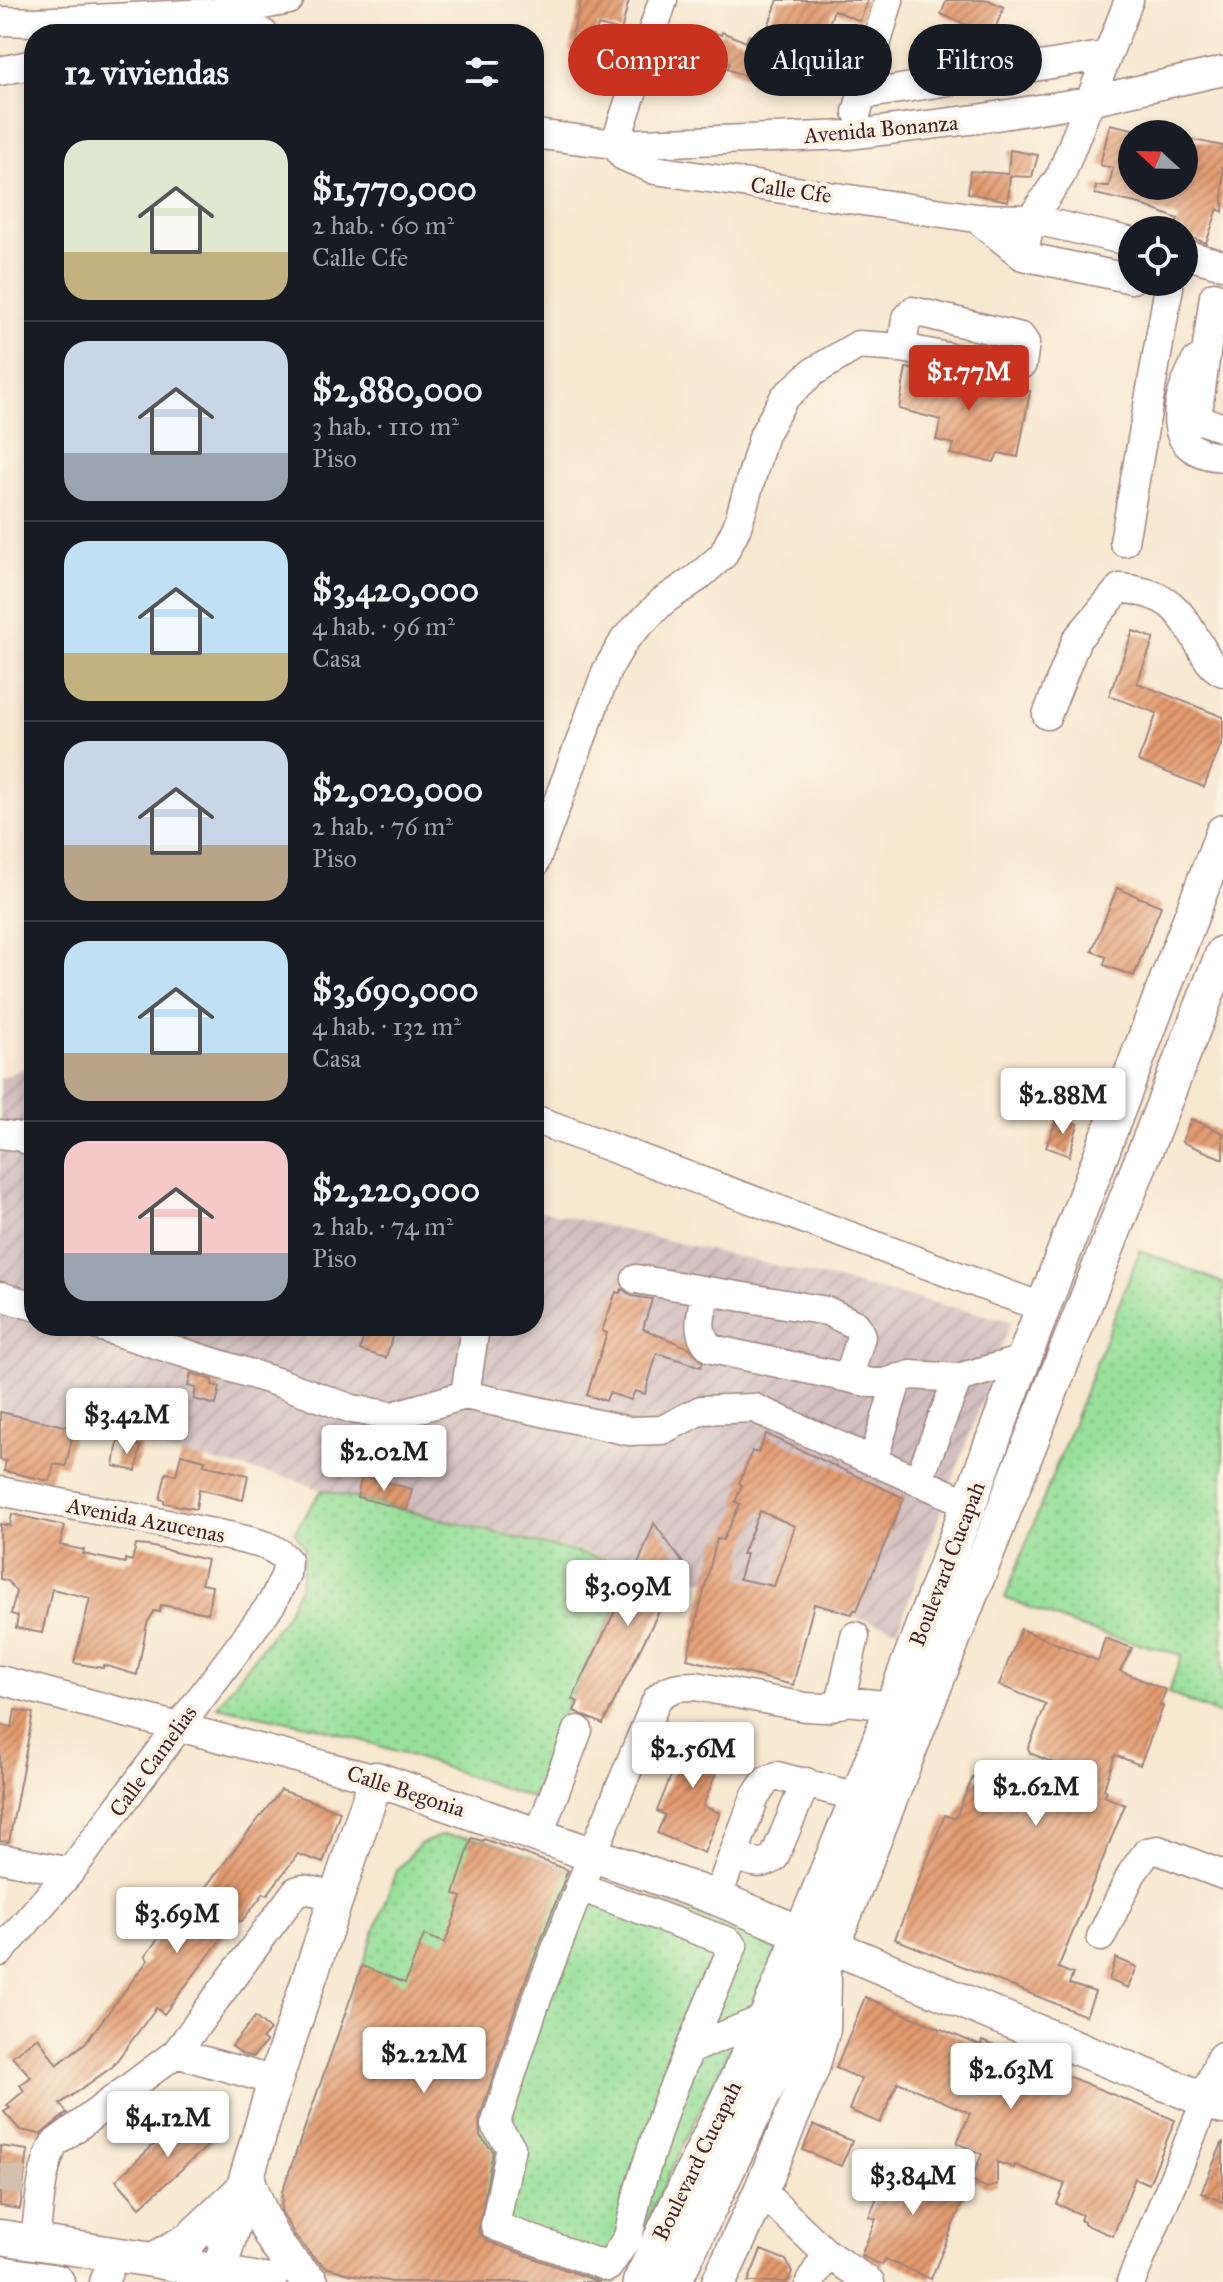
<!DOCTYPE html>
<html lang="es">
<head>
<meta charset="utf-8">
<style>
  :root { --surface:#171b24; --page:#20242c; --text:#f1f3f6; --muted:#9ea1a6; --line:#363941; --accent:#c8321e }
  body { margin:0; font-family:"IM FELL Great Primer",serif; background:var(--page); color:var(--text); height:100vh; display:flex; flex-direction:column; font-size:30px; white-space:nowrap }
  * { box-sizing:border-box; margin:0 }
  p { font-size:26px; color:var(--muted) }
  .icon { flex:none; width:44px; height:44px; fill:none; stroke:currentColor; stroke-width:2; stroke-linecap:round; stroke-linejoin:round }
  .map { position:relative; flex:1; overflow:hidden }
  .drawer { position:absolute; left:24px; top:24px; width:520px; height:1312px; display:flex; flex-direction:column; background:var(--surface); border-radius:32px; box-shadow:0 4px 12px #0003 }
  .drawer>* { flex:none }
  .hud { position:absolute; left:568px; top:24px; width:534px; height:72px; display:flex; gap:16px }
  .needle { width:52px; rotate:292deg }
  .controls { position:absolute; left:1118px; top:120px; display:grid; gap:16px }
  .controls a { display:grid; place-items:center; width:80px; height:80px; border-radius:50%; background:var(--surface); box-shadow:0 4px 12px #0003; font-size:40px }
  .price { position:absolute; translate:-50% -68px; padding:0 18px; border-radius:8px; background:#fff; color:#222; font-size:26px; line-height:52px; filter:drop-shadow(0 2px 4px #0008) }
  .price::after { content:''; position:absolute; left:50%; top:48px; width:24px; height:18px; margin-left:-12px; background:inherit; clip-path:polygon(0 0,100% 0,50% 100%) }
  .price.active { background:var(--accent); color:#fff }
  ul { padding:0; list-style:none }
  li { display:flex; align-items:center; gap:24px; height:200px; padding:0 40px }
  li+li { border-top:2px solid var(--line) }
  li span { display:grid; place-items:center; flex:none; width:224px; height:160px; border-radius:24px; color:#555 }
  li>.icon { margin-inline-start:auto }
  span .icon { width:96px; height:96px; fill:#fffc; stroke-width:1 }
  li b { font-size:34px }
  h2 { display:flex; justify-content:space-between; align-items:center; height:96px; padding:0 40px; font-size:34px }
  .tag { padding:0 28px; border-radius:36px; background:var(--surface); box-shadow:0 4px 12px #0003; font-size:28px; line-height:72px }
  .tag.active { background:var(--accent); color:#fff }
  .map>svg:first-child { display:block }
  .industrial { fill:url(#industrial-furrows) }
  .grass { fill:url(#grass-dots); stroke:#708062; stroke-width:2 }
  .building { fill:url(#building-hatch); fill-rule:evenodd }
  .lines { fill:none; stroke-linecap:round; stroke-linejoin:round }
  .minor-tunnel { stroke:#d4c0af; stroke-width:28; stroke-dasharray:28 14; stroke-linecap:butt }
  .minor-casing { stroke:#a0847e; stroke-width:31 }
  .major-casing { stroke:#a0847e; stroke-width:37 }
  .minor { stroke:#fff; stroke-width:28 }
  .major { stroke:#fff; stroke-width:34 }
  .labels { text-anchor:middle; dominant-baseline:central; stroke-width:8; stroke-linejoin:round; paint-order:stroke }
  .street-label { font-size:22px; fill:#4a1f2b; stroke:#fcf5e5 }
</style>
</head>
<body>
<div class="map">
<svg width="1223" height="2282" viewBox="0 0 1223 2282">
  <defs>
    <pattern id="industrial-furrows" width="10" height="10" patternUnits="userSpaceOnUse" patternTransform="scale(2)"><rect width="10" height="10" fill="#d2bfc0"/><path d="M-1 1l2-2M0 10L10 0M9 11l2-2" fill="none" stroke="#b6a4a5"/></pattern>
    <pattern id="grass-dots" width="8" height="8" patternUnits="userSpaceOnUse" patternTransform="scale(2)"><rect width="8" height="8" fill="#97e09a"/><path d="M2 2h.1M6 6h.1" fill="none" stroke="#84c085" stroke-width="1.8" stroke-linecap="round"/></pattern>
    <pattern id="building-hatch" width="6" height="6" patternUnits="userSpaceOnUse" patternTransform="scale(2)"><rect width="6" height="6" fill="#e29a6e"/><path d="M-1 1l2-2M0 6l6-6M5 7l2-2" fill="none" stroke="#b97d5b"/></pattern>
  </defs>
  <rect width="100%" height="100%" fill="#fcf5e5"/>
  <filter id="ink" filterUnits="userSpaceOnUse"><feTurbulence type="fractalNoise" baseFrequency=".0125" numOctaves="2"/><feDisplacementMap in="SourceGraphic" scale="16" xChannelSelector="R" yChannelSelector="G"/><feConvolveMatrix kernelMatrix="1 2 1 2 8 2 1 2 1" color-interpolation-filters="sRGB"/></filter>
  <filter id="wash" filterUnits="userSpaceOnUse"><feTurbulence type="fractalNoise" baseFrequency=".006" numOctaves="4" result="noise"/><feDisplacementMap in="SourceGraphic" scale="32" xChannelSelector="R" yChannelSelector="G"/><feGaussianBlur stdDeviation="1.8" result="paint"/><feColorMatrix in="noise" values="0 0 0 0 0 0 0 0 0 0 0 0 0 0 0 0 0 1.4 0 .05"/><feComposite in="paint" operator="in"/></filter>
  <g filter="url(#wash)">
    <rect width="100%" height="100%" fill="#f7e8d0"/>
    <path class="industrial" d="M34 1063V1326H534V1209L1011 1321 898 1629 776 1597 322 1490 297 1480 0 1415V1079Z"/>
    <path class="grass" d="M1140 1250 1223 1283V1716L1168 1693 1182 1655 1083 1629 1005 1598Z
      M322 1490 636 1567 566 1707 532 1798 403 1753 321 1728 217 1706 283 1619 301 1584 304 1546 294 1532Z
      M442 1835 484 1839 780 1945 617 2282H392L328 2268 317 2265 295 2247 283 2223 282 2192 396 1871 420 1844Z"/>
    <g id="blocks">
      <path class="building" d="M581 0H629L621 31 598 25 591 55 569 50Z
        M778 0H868L860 21 834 10 815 61 786 50 782 62 771 58 770 77 753 79 727 69 730 63 700 50 708 30 721 35 722 32 746 42 749 35 763 40Z
        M947 0H988L1004 7 992 36 941 14Z
        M1110 124 1132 129V186H1184V138L1223 146V212L1218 209 1206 243 1184 235V230H1173L1178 219 1140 204 1095 194 1096 186H1109L1113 168 1100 165Z
        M1010 150 1038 155 1032 177 1010 176 1008 201 968 193 970 171 1008 174Z
        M906 368 1030 391 1018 457 998 453 994 462 950 454 954 444 936 440 941 420 899 409Z
        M1133 631 1154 638 1137 683 1223 717V739L1204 787 1138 761 1157 713 1109 696Z
        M1117 888 1161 906 1134 976 1104 965 1106 957 1092 951Z
        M1058 1116 1078 1124 1069 1156 1046 1147Z
        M1191 1119 1223 1133V1159L1182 1142Z
        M622 1289 632 1296 652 1299 643 1329 690 1348 703 1362 701 1367 657 1353 645 1394 635 1391 631 1400 609 1393 606 1401 587 1395 607 1333 602 1331 616 1292 620 1293Z
        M366 1326H395L386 1358 360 1350Z
        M191 1373 213 1380 212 1385 220 1387 216 1405 194 1399 196 1388 188 1386Z
        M0 1412 74 1428 66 1466 54 1464 50 1481 4 1471 6 1461 0 1460Z
        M766 1434 904 1498 857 1610H854L852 1614 814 1604 793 1685 687 1659 717 1539 723 1540 740 1504 735 1502 742 1485 739 1483 752 1451 758 1453ZM760 1511 795 1526 774 1586 739 1579 746 1554H742Z
        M118 1441 141 1446 136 1471 114 1466Z
        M181 1454 205 1460 204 1465 248 1475 243 1500 199 1489 196 1509 164 1503V1500L160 1499 166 1473 176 1475Z
        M362 1476 412 1489 407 1510 357 1497Z
        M12 1514 65 1526 60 1545 84 1550 83 1554 125 1563V1559L132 1561 136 1545 149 1546 207 1560 201 1584 212 1586 208 1613 161 1605 160 1612 154 1611 147 1624 137 1675 104 1665 103 1668 74 1663 90 1598 52 1589 42 1633 16 1628 18 1616 11 1614 16 1592 8 1581 0 1579V1524L10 1526Z
        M654 1523 683 1563 603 1724 574 1711 578 1702 572 1699 639 1562Z
        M1021 1629 1098 1661 1105 1638 1132 1648 1120 1671 1166 1690 1160 1705 1163 1707 1140 1765 1115 1755 1104 1789 1107 1791 1104 1796 1125 1805 1058 1968 1073 1974 1069 1984 1095 1992 1086 2016 895 1939 945 1815 955 1819 973 1777 1049 1807 1066 1768 1030 1753 1028 1749 1046 1704 999 1685Z
        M15 1710 33 1713 9 1842 0 1841V1725L12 1728Z
        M697 1725 730 1738 703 1806 720 1813 704 1853 657 1833 665 1815 657 1811 688 1733Z
        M281 1790 340 1811 323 1863 298 1854 267 1895 264 1893 242 1921H235L164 2014 156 2008 112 2067 60 2104 67 2113 41 2134 20 2130 4 2112 10 2108 7 2105 24 2091 20 2085 31 2077 12 2056 38 2037 57 2065 85 2043 148 1960 145 1956 165 1930 169 1934Z
        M472 1838 483 1841 484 1839 568 1870 517 2003 479 2120 480 2136 493 2151 478 2232 489 2242 600 2282H392L349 2274 325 2267 312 2256 295 2236 281 2211 282 2192 362 1966 405 1983 424 1935 445 1943 462 1897 454 1894Z
        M1116 1958 1137 1967 1128 1988 1109 1980Z
        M865 1997 981 2046 982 2041 1175 2120 1149 2184 1135 2178 1113 2236 1084 2224V2222L1080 2220 1082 2215 1057 2204 1065 2184 1015 2165 1014 2168 997 2162V2185L987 2188 971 2180 982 2154 957 2143 970 2113 898 2082 880 2123 849 2110 861 2079 836 2068Z
        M255 2017 270 2030 262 2039 266 2042 253 2057 242 2054 232 2046Z
        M223 2105 215 2139 140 2207 116 2180 175 2125 182 2132 188 2128 191 2131Z
        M813 2125 852 2141 841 2166 803 2150Z
        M1223 2141V2202L1201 2193Z
        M0 2146 28 2150 20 2209 0 2206Z
        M894 2156 969 2186 931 2279 885 2259 882 2265 861 2256 876 2219 869 2217Z
        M761 2250 786 2260 792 2272 787 2282H748Z"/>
    </g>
  </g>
  <g filter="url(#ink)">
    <use href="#blocks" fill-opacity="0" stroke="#a0847e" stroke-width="2"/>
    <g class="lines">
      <path class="minor-tunnel" d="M0 2178 24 2181"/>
      <g class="minor-casing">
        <path id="minor" d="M226 5 227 12 264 34
          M0 21 36 22 227 12 289 0
          M0 71 34 64
          M863 95 1107 55
          M857 112 889 0
          M534 134 615 144 848 135 977 119 1089 101 1223 71
          M615 144 623 156 655 170 976 218 1031 219 1132 242
          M615 144 663 0
          M976 218 1023 256 1132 279
          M1184 254 1223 265
          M1023 256 1031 219 1061 175 1129 0
          M1214 296 1198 411 1201 420 1223 428
          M1196 361C1176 400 1160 453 1223 457
          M1124 542 1169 287
          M1047 715 1077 639 1120 588C1170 594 1178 607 1202 649 1208 660 1212 667 1223 672
          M534 865 607 670 625 639 663 601 697 578 723 555 737 527 764 434 784 398 813 372 858 345 902 348 906 319 913 311 1021 337 1025 343 1022 364 1012 370 902 348
          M534 1119 1044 1308
          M0 1134 21 1137 34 1143
          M636 1279 827 1311 856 1325 861 1336 849 1377
          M706 1291C702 1312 693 1333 712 1349L872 1383H885L911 1375 958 1378 1023 1360
          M0 1296 34 1306
          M98 1326 280 1383 352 1409 393 1416 465 1395
          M471 1326 474 1334 465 1395 629 1431 662 1430 701 1410 754 1408 970 1504
          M873 1461 898 1378
          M918 1481 958 1378
          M0 1491 233 1537C253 1542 273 1544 287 1560L286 1574 272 1603 70 1872 0 1952
          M0 1680 376 1779
          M840 1704 855 1636
          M539 1834 578 1730
          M733 1855C748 1860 760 1868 774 1858L806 1782
          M0 1858 70 1872
          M580 1887 729 1942 733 1946 666 2105 639 2189 628 2237 608 2267 495 2226 511 2147 495 2125 533 2009 593 1853 657 1699C669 1687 679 1686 696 1686L805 1707 826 1708 846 1701 893 1706
          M717 1898 755 1797 766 1781 777 1776 858 1797
          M1101 1937 1132 1873 1147 1852 1158 1850 1223 1875
          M689 2050 766 2018
          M176 2053 275 2081
          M761 2191 827 2254 810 2282
          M35 2242C39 2210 40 2173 54 2144L176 2053 296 1891 303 1889 338 1896
          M827 2254 870 2282
          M104 2282 115 2255
          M1131 2282 1206 2100"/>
      </g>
      <g class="major-casing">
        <path id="major" d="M1206 2100 1223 2059
          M247 2177C263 2222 273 2251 311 2282
          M0 2237 153 2260 269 2282
          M153 2260 190 2239 240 2192
          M0 2273 57 2282
          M216 2282 275 2081 376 1779 717 1898 998 2016 1223 2107
          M640 2282 766 2018 858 1797 1223 832
          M674 2282 824 1967 1223 953
          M719 2282 761 2191 812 2068 823 2029 824 1980"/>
      </g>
      <use href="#minor" class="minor"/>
      <use href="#major" class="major"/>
    </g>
  </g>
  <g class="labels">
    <g class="street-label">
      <text transform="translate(881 129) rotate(-5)">Avenida Bonanza</text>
      <text transform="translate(791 190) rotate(8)">Calle Cfe</text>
      <text transform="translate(146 1520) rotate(11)">Avenida Azucenas</text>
      <text transform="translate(947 1564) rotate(-69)">Boulevard Cucapah</text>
      <text transform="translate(153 1761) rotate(-54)">Calle Camelias</text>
      <text transform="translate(406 1791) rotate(18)">Calle Begonia</text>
      <text transform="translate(697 2161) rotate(-64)">Boulevard Cucapah</text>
    </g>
  </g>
</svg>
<div class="controls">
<a><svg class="needle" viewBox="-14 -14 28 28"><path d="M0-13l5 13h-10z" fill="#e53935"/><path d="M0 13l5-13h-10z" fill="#9ea1a6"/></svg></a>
<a><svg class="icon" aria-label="locate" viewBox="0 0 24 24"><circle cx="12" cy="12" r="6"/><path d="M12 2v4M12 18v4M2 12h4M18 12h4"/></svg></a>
</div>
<b class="price active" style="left:969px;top:413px">$1.77M</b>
<b class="price" style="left:1063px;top:1136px">$2.88M</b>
<b class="price" style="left:127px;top:1456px">$3.42M</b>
<b class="price" style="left:384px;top:1493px">$2.02M</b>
<b class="price" style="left:628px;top:1628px">$3.09M</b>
<b class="price" style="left:693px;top:1790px">$2.56M</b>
<b class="price" style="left:1036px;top:1828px">$2.62M</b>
<b class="price" style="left:177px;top:1955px">$3.69M</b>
<b class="price" style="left:424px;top:2095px">$2.22M</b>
<b class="price" style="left:1011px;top:2111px">$2.63M</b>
<b class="price" style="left:168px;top:2159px">$4.12M</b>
<b class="price" style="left:913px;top:2217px">$3.84M</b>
<div class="hud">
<a class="tag active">Comprar</a>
<a class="tag">Alquilar</a>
<a class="tag">Filtros</a>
</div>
<section class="drawer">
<h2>12 viviendas<svg class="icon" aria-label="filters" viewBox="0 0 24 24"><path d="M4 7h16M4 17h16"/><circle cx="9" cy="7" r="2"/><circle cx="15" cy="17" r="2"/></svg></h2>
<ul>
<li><span style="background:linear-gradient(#dfe7d0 70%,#c2b280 0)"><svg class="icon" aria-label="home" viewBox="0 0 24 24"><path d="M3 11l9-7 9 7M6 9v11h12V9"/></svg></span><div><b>$1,770,000</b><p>2 hab. · 60 m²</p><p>Calle Cfe</p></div></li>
<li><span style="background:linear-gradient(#c9d6e8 70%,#9aa5b1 0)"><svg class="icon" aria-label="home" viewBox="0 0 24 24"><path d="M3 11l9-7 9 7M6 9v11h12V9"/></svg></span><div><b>$2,880,000</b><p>3 hab. · 110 m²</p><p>Piso</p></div></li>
<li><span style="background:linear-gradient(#bfe0f5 70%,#c2b280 0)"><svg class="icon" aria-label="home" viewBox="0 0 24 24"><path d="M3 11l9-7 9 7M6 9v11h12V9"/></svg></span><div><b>$3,420,000</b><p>4 hab. · 96 m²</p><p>Casa</p></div></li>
<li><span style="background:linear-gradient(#c9d6e8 65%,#b9a48a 0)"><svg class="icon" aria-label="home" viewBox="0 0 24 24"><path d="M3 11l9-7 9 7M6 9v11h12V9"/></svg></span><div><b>$2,020,000</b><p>2 hab. · 76 m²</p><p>Piso</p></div></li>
<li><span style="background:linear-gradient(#bfe0f5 70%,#b9a48a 0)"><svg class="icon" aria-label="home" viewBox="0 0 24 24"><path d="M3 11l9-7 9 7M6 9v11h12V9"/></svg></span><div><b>$3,690,000</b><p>4 hab. · 132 m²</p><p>Casa</p></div></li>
<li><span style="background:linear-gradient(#f6c9c9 70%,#9aa5b1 0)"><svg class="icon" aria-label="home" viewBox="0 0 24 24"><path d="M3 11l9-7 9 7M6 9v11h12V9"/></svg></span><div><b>$2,220,000</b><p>2 hab. · 74 m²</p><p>Piso</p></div></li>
</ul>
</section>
</div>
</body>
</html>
